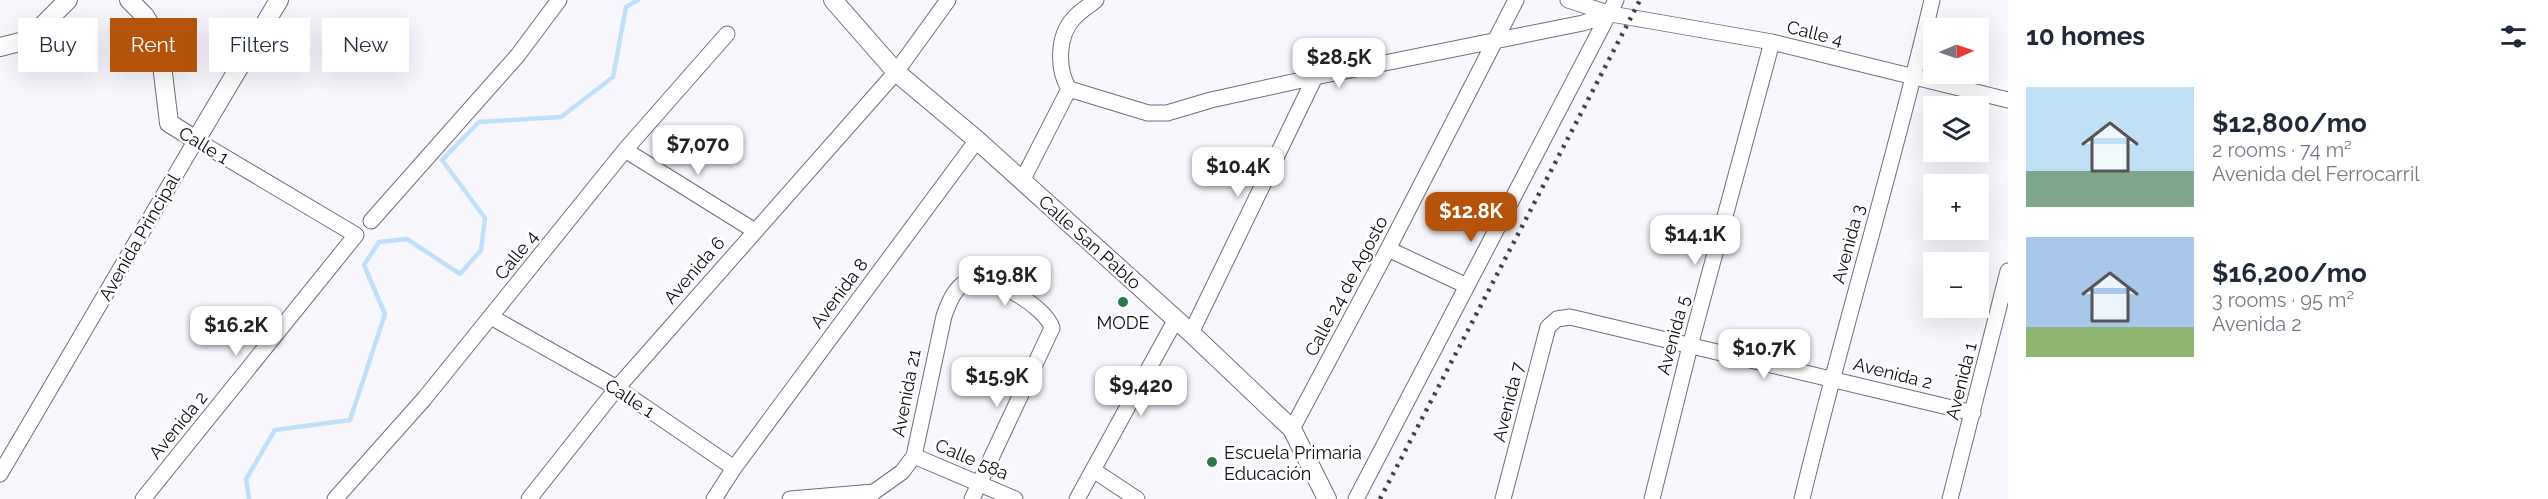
<!DOCTYPE html>
<html lang="en">
<head>
<meta charset="utf-8">
<style>
  :root { --surface:#fff; --page:#f6f6f7; --text:#1f2937; --muted:#747a83; --accent:#b45309 }
  body { margin:0; font-family:Raleway,sans-serif; background:var(--page); color:var(--text); height:100vh; display:flex; flex-direction:column; font-size:22px; white-space:nowrap }
  * { box-sizing:border-box; margin:0 }
  p { font-size:20px; color:var(--muted) }
  .icon { flex:none; width:33px; height:33px; fill:none; stroke:currentColor; stroke-width:2; stroke-linecap:round; stroke-linejoin:round }
  .map { position:relative; flex:1; overflow:hidden }
  .drawer { display:flex; flex-direction:column; background:var(--surface); width:540px }
  .drawer>* { flex:none }
  .guide { position:absolute; left:18px; top:18px; width:570px; height:54px; display:flex; gap:12px }
  .needle { width:39px; rotate:88deg }
  .fabs { position:absolute; left:1923px; top:18px; display:grid; gap:12px }
  .fabs a { display:grid; place-items:center; width:66px; height:66px; border-radius:0px; background:var(--surface); box-shadow:0 6px 24px #0002; font-size:30px }
  .price { position:absolute; translate:-50% -51px; padding:0 14px; border-radius:12px; background:#fff; color:#222; font-size:20px; line-height:39px; filter:drop-shadow(0 2px 3px #0008) }
  .price::after { content:''; position:absolute; left:50%; top:36px; width:18px; height:14px; margin-left:-9px; background:inherit; clip-path:polygon(0 0,100% 0,50% 100%) }
  .price.current { background:var(--accent); color:#fff }
  ul { padding:0; list-style:none }
  li { display:flex; align-items:center; gap:18px; height:150px; padding:0 18px }
  li span { display:grid; place-items:center; flex:none; width:168px; height:120px; border-radius:0px; color:#555 }
  li>.icon { margin-inline-start:auto }
  span .icon { width:72px; height:72px; fill:#fffc; stroke-width:1 }
  li b { font-size:26px }
  h2 { display:flex; justify-content:space-between; align-items:center; height:72px; padding:0 18px; font-size:26px }
  .pill { padding:0 21px; border-radius:0px; background:var(--surface); box-shadow:0 6px 24px #0002; font-size:21px; line-height:54px }
  .pill.current { background:var(--accent); color:#fff }
  main { display:flex; flex:1; min-height:0 }
  .map>svg:first-child { display:block }
  .lines { fill:none; stroke-linecap:round; stroke-linejoin:round }
  .stream { stroke:#c0e0fa; stroke-width:4.5 }
  .minor-casing { stroke:#716c7a; stroke-width:17 }
  .tertiary-casing { stroke:#716c7a; stroke-width:20 }
  .minor { stroke:#fff; stroke-width:15 }
  .tertiary { stroke:#fff; stroke-width:18 }
  .rail { stroke:#444247; stroke-width:4.5; stroke-dasharray:3 6; stroke-linecap:butt }
  .poi-dot { fill:#2b7847; stroke:#fff; stroke-width:2 }
  .labels { text-anchor:middle; dominant-baseline:central; stroke-width:5; stroke-linejoin:round; paint-order:stroke }
  .street-label { font-size:18px; fill:#0d0b10; stroke:#fff }
  .poi-label { font-size:18px; fill:#0d0b10; stroke:#fff }
</style>
</head>
<body>
<main>
<div class="map">
<svg width="2008" height="499" viewBox="0 0 2008 499">
  <rect width="100%" height="100%" fill="#f9f7fe"/>
  <g class="lines">
    <path class="stream" d="M249 499 246 479 275 430 350 420 385 314 364 265 379 242 407 239 460 274 481 250 485 218 442 160 479 122 561 117 613 77 626 7 638 0"/>
    <g class="minor-casing">
      <path id="minor" d="M1096 0C1089 6 1080 11 1074 18 1057 36 1057 69 1069 89L1148 113H1167L1211 100 1315 77 1583 23 1611 14
        M1568 0 1611 14 1772 42 2008 100
        M625 150 755 231
        M1022 181 1069 89
        M371 221 518 55 559 0
        M1388 249 1467 286
        M491 317 617 388 734 468
        M1191 333 1315 77
        M1292 429 1388 249 1516 0
        M914 456 1015 499
        M1093 470 1137 499
        M0 474 196 140 356 235 143 499
        M335 499 424 399 625 150 727 34
        M529 499 617 388 896 72 948 0
        M714 499 734 468 977 140
        M790 499 874 492
        M868 499 874 492 902 472 914 456 944 316C948 305 954 287 967 282 989 272 1046 307 1052 328L972 499
        M1077 499 1176 319
        M1356 499 1616 0
        M1503 499 1548 327 1557 319 1570 317 1973 413
        M1652 499 1690 346 1772 42
        M1802 499C1842 332 1893 167 1932 0
        M1950 499 2008 271"/>
    </g>
    <g class="tertiary-casing">
      <path id="tertiary" d="M129 0 145 16 159 40 169 123 196 140 279 0
        M833 0 896 72 977 140 1191 333 1292 429 1327 499
        M0 47 28 40 68 0"/>
    </g>
    <use href="#minor" class="minor"/>
    <use href="#tertiary" class="tertiary"/>
    <path class="rail" d="M1380 499 1640 0"/>
  </g>
  <g class="poi-dot">
    <circle cx="1123" cy="302" r="6"/>
    <circle cx="1212" cy="462" r="6"/>
  </g>
  <g class="labels">
    <g class="street-label">
      <text transform="translate(1815 33) rotate(14)">Calle 4</text>
      <text transform="translate(204 145) rotate(31)">Calle 1</text>
      <text transform="translate(139 237) rotate(-60)">Avenida Principal</text>
      <text transform="translate(1090 242) rotate(42)">Calle San Pablo</text>
      <text transform="translate(1848 244) rotate(-75)">Avenida 3</text>
      <text transform="translate(516 255) rotate(-51)">Calle 4</text>
      <text transform="translate(694 270) rotate(-49)">Avenida 6</text>
      <text transform="translate(1346 286) rotate(-62)">Calle 24 de Agosto</text>
      <text transform="translate(839 293) rotate(-53)">Avenida 8</text>
      <text transform="translate(1673 335) rotate(-75)">Avenida 5</text>
      <text transform="translate(1893 373) rotate(14)">Avenida 2</text>
      <text transform="translate(1961 381) rotate(-76)">Avenida 1</text>
      <text transform="translate(906 393) rotate(-79)">Avenida 21</text>
      <text transform="translate(630 398) rotate(33)">Calle 1</text>
      <text transform="translate(1508 402) rotate(-76)">Avenida 7</text>
      <text transform="translate(178 425) rotate(-51)">Avenida 2</text>
      <text transform="translate(972 459) rotate(23)">Calle 58a</text>
    </g>
    <g class="poi-label">
      <text x="1123" y="322">MODE</text>
      <text x="1224" y="452" text-anchor="start">Escuela Primaria<tspan x="1224" dy="21">Educación</tspan></text>
    </g>
  </g>
</svg>
<div class="fabs">
<a><svg class="needle" viewBox="-14 -14 28 28"><path d="M0-13l5 13h-10z" fill="#e53935"/><path d="M0 13l5-13h-10z" fill="#747a83"/></svg></a>
<a><svg class="icon" aria-label="layers" viewBox="0 0 24 24"><path d="M12 4l9 5-9 5-9-5zM3 14l9 5 9-5"/></svg></a>
<a>+</a>
<a>−</a>
</div>
<b class="price" style="left:1339px;top:89px">$28.5K</b>
<b class="price" style="left:698px;top:176px">$7,070</b>
<b class="price" style="left:1238px;top:198px">$10.4K</b>
<b class="price current" style="left:1471px;top:243px">$12.8K</b>
<b class="price" style="left:1695px;top:266px">$14.1K</b>
<b class="price" style="left:1005px;top:307px">$19.8K</b>
<b class="price" style="left:236px;top:357px">$16.2K</b>
<b class="price" style="left:1764px;top:380px">$10.7K</b>
<b class="price" style="left:997px;top:408px">$15.9K</b>
<b class="price" style="left:1141px;top:417px">$9,420</b>
<div class="guide">
<a class="pill">Buy</a>
<a class="pill current">Rent</a>
<a class="pill">Filters</a>
<a class="pill">New</a>
</div>
</div>
<section class="drawer">
<h2>10 homes<svg class="icon" aria-label="filters" viewBox="0 0 24 24"><path d="M4 7h16M4 17h16"/><circle cx="9" cy="7" r="2"/><circle cx="15" cy="17" r="2"/></svg></h2>
<ul>
<li><span style="background:linear-gradient(#bfe0f5 70%,#7fa58c 0)"><svg class="icon" aria-label="home" viewBox="0 0 24 24"><path d="M3 11l9-7 9 7M6 9v11h12V9"/></svg></span><div><b>$12,800/mo</b><p>2 rooms · 74 m²</p><p>Avenida del Ferrocarril</p></div></li>
<li><span style="background:linear-gradient(#a9c7e8 75%,#8fb573 0)"><svg class="icon" aria-label="home" viewBox="0 0 24 24"><path d="M3 11l9-7 9 7M6 9v11h12V9"/></svg></span><div><b>$16,200/mo</b><p>3 rooms · 95 m²</p><p>Avenida 2</p></div></li>
</ul>
</section>
</main>
</body>
</html>
